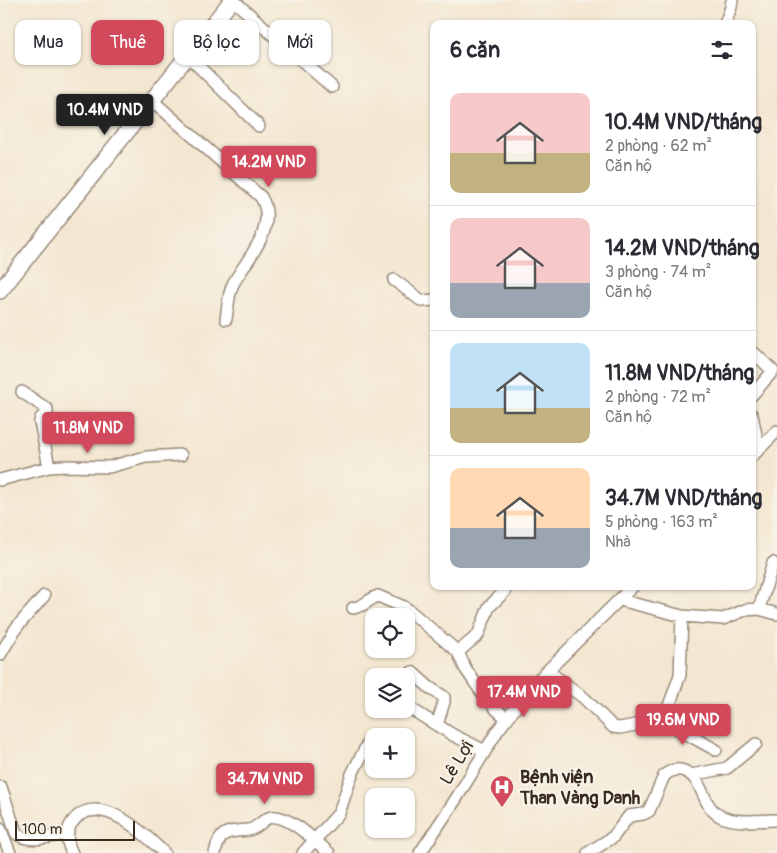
<!DOCTYPE html>
<html lang="vi">
<head>
<meta charset="utf-8">
<style>
  :root { --surface:#fff; --page:#f2f2f3; --text:#2b2b33; --muted:#7c7c81; --line:#e1e1e2; --accent:#d1495b }
  body { margin:0; font-family:Pangolin,sans-serif; background:var(--page); color:var(--text); height:100vh; display:flex; flex-direction:column; font-size:19px; white-space:nowrap }
  * { box-sizing:border-box; margin:0 }
  p { font-size:16px; color:var(--muted) }
  .icon { flex:none; width:28px; height:28px; fill:none; stroke:currentColor; stroke-width:2; stroke-linecap:round; stroke-linejoin:round }
  .map { position:relative; flex:1; overflow:hidden }
  .panel { position:absolute; left:430px; top:20px; width:326px; height:570px; display:flex; flex-direction:column; background:var(--surface); border-radius:10px; box-shadow:0 1px 4px #0004 }
  .panel>* { flex:none }
  .hud { position:absolute; left:15px; top:20px; width:340px; height:45px; display:flex; gap:10px }
  .controls { position:absolute; left:365px; top:608px; display:grid; gap:10px }
  .controls a { display:grid; place-items:center; width:50px; height:50px; border-radius:10px; background:var(--surface); box-shadow:0 1px 4px #0004; font-size:25px }
  .scale { position:absolute; left:15px; bottom:12px; width:120px; box-sizing:border-box; padding-left:5px; border:2px solid #3b2a1e; border-top:0; font-size:14px; line-height:18px; white-space:nowrap; color:#3b2a1e; -webkit-text-stroke:4px #f7f3e8; paint-order:stroke }
  .price { position:absolute; translate:-50% -42px; padding:0 11px; border-radius:5px; background:var(--accent); color:#fff; font-size:16px; line-height:32px; filter:drop-shadow(0 1px 2px #0008) }
  .price::after { content:''; position:absolute; left:50%; top:30px; width:15px; height:11px; margin-left:-8px; background:inherit; clip-path:polygon(0 0,100% 0,50% 100%) }
  .price.selected { background:#222; color:#fff }
  ul { padding:0; list-style:none }
  li { display:flex; align-items:center; gap:15px; height:125px; padding:0 20px }
  li+li { border-top:1px solid var(--line) }
  li span { display:grid; place-items:center; flex:none; width:140px; height:100px; border-radius:10px; color:#555 }
  li>.icon { margin-inline-start:auto }
  span .icon { width:60px; height:60px; fill:#fffc; stroke-width:1 }
  li b { font-size:21px }
  h2 { display:flex; justify-content:space-between; align-items:center; height:60px; padding:0 20px; font-size:21px }
  .tag { padding:0 18px; border-radius:10px; background:var(--surface); box-shadow:0 1px 4px #0004; font-size:18px; line-height:45px }
  .tag.selected { background:var(--accent); color:#fff }
  .map>svg:first-child { display:block }
  .lines { fill:none; stroke-linecap:round; stroke-linejoin:round }
  .minor-casing { stroke:#988878; stroke-width:14 }
  .major-casing { stroke:#988878; stroke-width:18 }
  .minor { stroke:#fff; stroke-width:11 }
  .major { stroke:#fff; stroke-width:15 }
  .labels { text-anchor:middle; dominant-baseline:central; stroke-width:4.5; stroke-linejoin:round; paint-order:stroke }
  .street-label { font-size:18px; fill:#3b2a1e; stroke:#f7f3e8 }
  .poi-label { font-size:18px; font-weight:bold; fill:#3b2a1e; stroke:#f7f3e8; text-anchor:start }
</style>
</head>
<body>
<div class="map">
<svg width="777" height="853" viewBox="0 0 777 853">
  <rect width="100%" height="100%" fill="#f7f3e8"/>
  <filter id="ink" filterUnits="userSpaceOnUse"><feTurbulence type="fractalNoise" baseFrequency=".02" numOctaves="2"/><feDisplacementMap in="SourceGraphic" scale="10" xChannelSelector="R" yChannelSelector="G"/><feConvolveMatrix kernelMatrix="1 2 1 2 8 2 1 2 1" color-interpolation-filters="sRGB"/></filter>
  <filter id="wash" filterUnits="userSpaceOnUse"><feTurbulence type="fractalNoise" baseFrequency=".0096" numOctaves="4" result="noise"/><feDisplacementMap in="SourceGraphic" scale="20" xChannelSelector="R" yChannelSelector="G"/><feGaussianBlur stdDeviation="1.12" result="paint"/><feColorMatrix in="noise" values="0 0 0 0 0 0 0 0 0 0 0 0 0 0 0 0 0 1.4 0 .05"/><feComposite in="paint" operator="in"/></filter>
  <g filter="url(#wash)">
    <rect width="100%" height="100%" fill="#f4e7d1"/>
  </g>
  <g filter="url(#ink)">
    <g class="lines">
      <g class="minor-casing">
        <path id="minor" d="M233 0 332 87
          M725 24 731 7 732 0
          M188 56 259 126
          M153 101 261 197C279 228 247 258 233 284 228 295 228 307 226 319
          M394 280 422 301 434 300
          M752 351 773 371 752 395
          M22 392 47 409V413L41 418 40 422 49 467
          M752 415 759 450
          M752 456 777 431
          M0 480 49 467 64 466 109 467 146 457 181 455
          M620 600 682 616 723 619 745 610 759 609 777 614
          M353 608C366 606 368 599 378 596L404 607 411 612 458 652 465 668 480 690 496 709 507 719
          M759 609 773 563
          M458 652 478 635 489 607 504 592 506 586
          M0 655 16 628 44 596
          M548 671 584 698 613 727 620 728 661 720 666 714 680 675 682 616
          M412 672 430 688 444 697V702L437 725
          M406 706 453 735 485 751
          M661 720 716 750
          M691 775 727 768 756 744
          M1 787 16 833C26 844 53 836 67 834
          M0 828 10 853
          M72 853C67 843 65 834 71 824 95 787 144 833 164 853
          M215 853C220 830 227 832 248 830 258 829 262 819 271 817 288 814 317 842 329 853
          M303 853 339 813 352 774 369 741
          M420 853 456 799 498 730 533 685 633 586
          M588 853 613 837 629 816 643 814 649 811 664 776C669 771 674 769 681 770 705 776 700 806 720 816 736 824 759 820 777 820"/>
      </g>
      <g class="major-casing">
        <path id="major" d="M0 291 232 0"/>
      </g>
      <use href="#minor" class="minor"/>
      <use href="#major" class="major"/>
    </g>
  </g>
  <defs>
    <g id="hospital-pin" transform="scale(1.25)"><path d="M0 17L-7.5 6A9.5 9.5 0 1 1 7.5 6Z" fill="#d1495b" stroke="#f7f3e8"/><path d="M-5-5h3v3.5h4V-5h3V5h-3V1.5h-4V5h-3Z" fill="#fff"/></g>
  </defs>
  <g fill-rule="evenodd">
    <use href="#hospital-pin" x="502" y="787"/>
  </g>
  <g class="labels">
    <g class="street-label">
      <text transform="translate(457 763) rotate(-59)">Lê Lợi</text>
    </g>
    <g class="poi-label">
      <text x="520" y="777">Bệnh viện<tspan x="520" dy="21">Than Vàng Danh</tspan></text>
    </g>
  </g>
</svg>
<div class="controls">
<a><svg class="icon" aria-label="locate" viewBox="0 0 24 24"><circle cx="12" cy="12" r="6"/><path d="M12 2v4M12 18v4M2 12h4M18 12h4"/></svg></a>
<a><svg class="icon" aria-label="layers" viewBox="0 0 24 24"><path d="M12 4l9 5-9 5-9-5zM3 14l9 5 9-5"/></svg></a>
<a>+</a>
<a>−</a>
</div>
<div class="scale">100 m</div>
<b class="price selected" style="left:105px;top:136px">10.4M VND</b>
<b class="price" style="left:269px;top:188px">14.2M VND</b>
<b class="price" style="left:88px;top:454px">11.8M VND</b>
<b class="price" style="left:524px;top:718px">17.4M VND</b>
<b class="price" style="left:683px;top:746px">19.6M VND</b>
<b class="price" style="left:265px;top:805px">34.7M VND</b>
<div class="hud">
<a class="tag">Mua</a>
<a class="tag selected">Thuê</a>
<a class="tag">Bộ lọc</a>
<a class="tag">Mới</a>
</div>
<section class="panel">
<h2>6 căn<svg class="icon" aria-label="filters" viewBox="0 0 24 24"><path d="M4 7h16M4 17h16"/><circle cx="9" cy="7" r="2"/><circle cx="15" cy="17" r="2"/></svg></h2>
<ul>
<li><span style="background:linear-gradient(#f6c9c9 60%,#c2b280 0)"><svg class="icon" aria-label="home" viewBox="0 0 24 24"><path d="M3 11l9-7 9 7M6 9v11h12V9"/></svg></span><div><b>10.4M VND/tháng</b><p>2 phòng · 62 m²</p><p>Căn hộ</p></div></li>
<li><span style="background:linear-gradient(#f6c9c9 65%,#9aa5b1 0)"><svg class="icon" aria-label="home" viewBox="0 0 24 24"><path d="M3 11l9-7 9 7M6 9v11h12V9"/></svg></span><div><b>14.2M VND/tháng</b><p>3 phòng · 74 m²</p><p>Căn hộ</p></div></li>
<li><span style="background:linear-gradient(#bfe0f5 65%,#c2b280 0)"><svg class="icon" aria-label="home" viewBox="0 0 24 24"><path d="M3 11l9-7 9 7M6 9v11h12V9"/></svg></span><div><b>11.8M VND/tháng</b><p>2 phòng · 72 m²</p><p>Căn hộ</p></div></li>
<li><span style="background:linear-gradient(#ffd9b3 60%,#9aa5b1 0)"><svg class="icon" aria-label="home" viewBox="0 0 24 24"><path d="M3 11l9-7 9 7M6 9v11h12V9"/></svg></span><div><b>34.7M VND/tháng</b><p>5 phòng · 163 m²</p><p>Nhà</p></div></li>
</ul>
</section>
</div>
</body>
</html>
